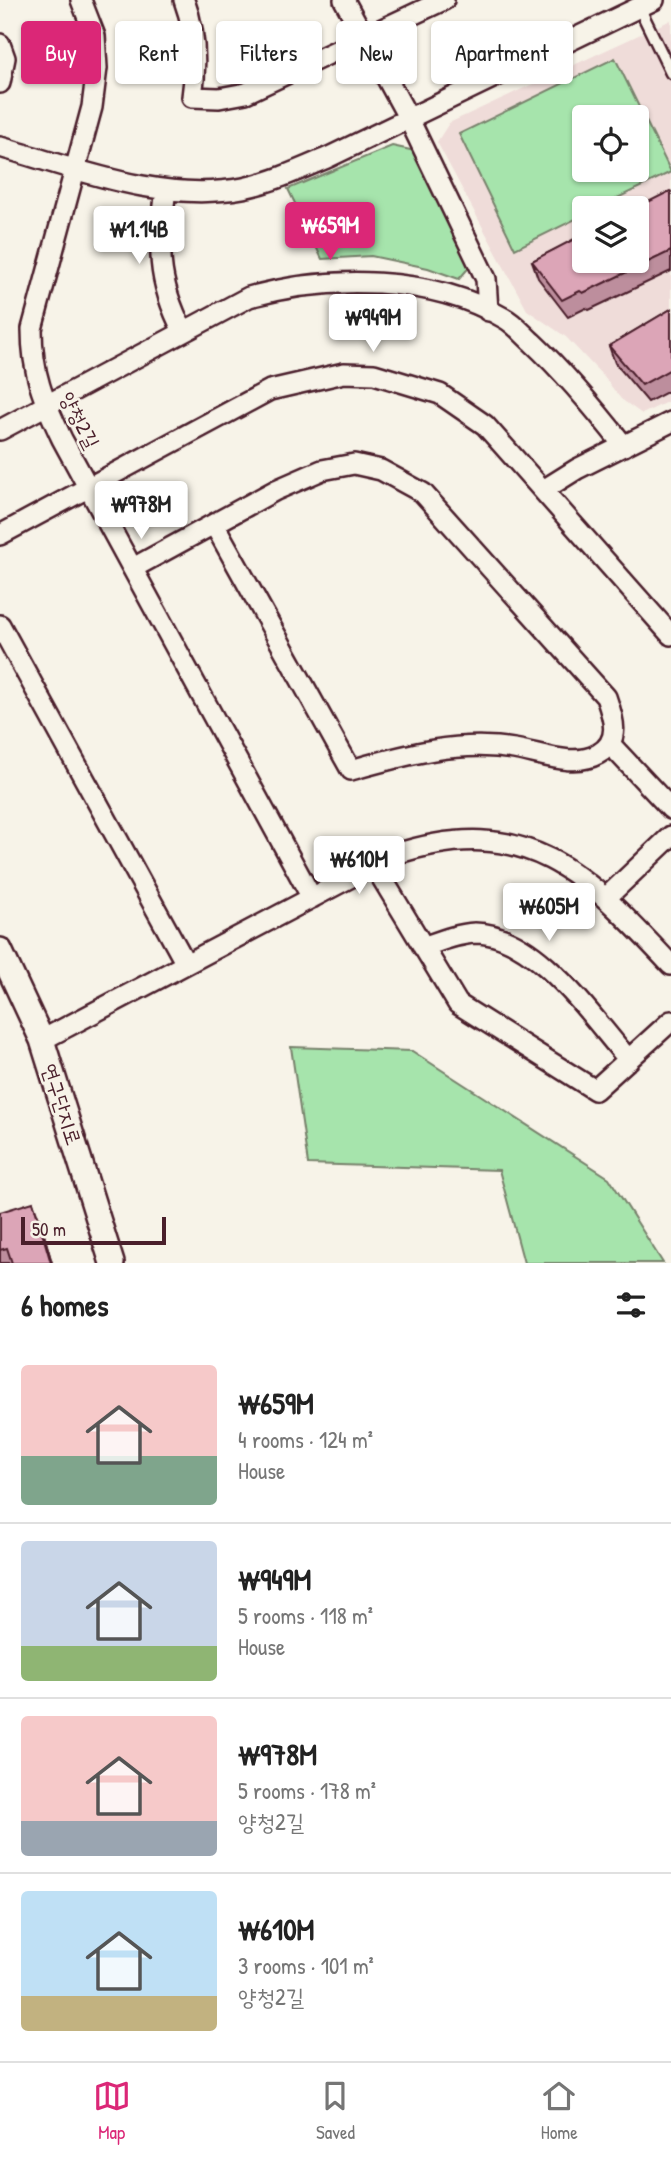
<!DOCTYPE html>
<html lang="en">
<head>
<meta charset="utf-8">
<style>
  :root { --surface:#fff; --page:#f6f6f6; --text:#222; --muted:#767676; --line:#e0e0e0; --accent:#db2777 }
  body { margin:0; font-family:"Patrick Hand","Poor Story",sans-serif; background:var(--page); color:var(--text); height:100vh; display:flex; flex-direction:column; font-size:26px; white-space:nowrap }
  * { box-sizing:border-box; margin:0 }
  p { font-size:23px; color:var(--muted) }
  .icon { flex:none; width:38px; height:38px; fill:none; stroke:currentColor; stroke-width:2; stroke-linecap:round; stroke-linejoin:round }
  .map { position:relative; height:1263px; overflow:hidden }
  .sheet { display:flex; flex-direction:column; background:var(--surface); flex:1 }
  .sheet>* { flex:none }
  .hud { position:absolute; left:21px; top:21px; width:630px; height:63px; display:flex; gap:14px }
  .tools { position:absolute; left:572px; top:105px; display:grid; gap:14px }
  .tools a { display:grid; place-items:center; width:77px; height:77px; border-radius:7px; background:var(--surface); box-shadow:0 2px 5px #0004; font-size:35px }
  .scale { position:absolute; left:21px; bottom:18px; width:145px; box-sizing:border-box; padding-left:7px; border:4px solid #4a1f2b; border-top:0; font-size:19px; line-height:24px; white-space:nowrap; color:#4a1f2b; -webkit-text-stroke:5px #f7f3e8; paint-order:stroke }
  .price { position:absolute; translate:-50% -60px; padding:0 16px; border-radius:7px; background:#fff; color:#222; font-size:23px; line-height:46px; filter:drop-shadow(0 2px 4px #0008) }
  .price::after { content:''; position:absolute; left:50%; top:42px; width:21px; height:16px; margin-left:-10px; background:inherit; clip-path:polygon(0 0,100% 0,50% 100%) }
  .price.active { background:var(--accent); color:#fff }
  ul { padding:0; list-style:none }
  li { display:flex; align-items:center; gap:21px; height:175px; padding:0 21px }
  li+li { border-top:2px solid var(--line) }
  li span { display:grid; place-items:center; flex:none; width:196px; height:140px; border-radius:7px; color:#555 }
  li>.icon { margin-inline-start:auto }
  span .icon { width:84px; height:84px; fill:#fffc; stroke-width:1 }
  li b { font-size:30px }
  h2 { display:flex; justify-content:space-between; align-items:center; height:84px; padding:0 21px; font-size:30px }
  .chip { padding:0 24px; border-radius:7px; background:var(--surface); box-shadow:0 2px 5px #0004; font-size:24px; line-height:63px }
  .chip.active { background:var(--accent); color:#fff }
  .menu { display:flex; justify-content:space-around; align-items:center; height:98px; border-top:2px solid var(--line); background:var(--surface); font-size:19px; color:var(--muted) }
  .menu a { display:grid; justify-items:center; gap:4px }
  .menu .active { color:var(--accent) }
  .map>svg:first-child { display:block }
  .built { fill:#efdcd9; fill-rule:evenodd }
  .green { fill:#a6e4ac; stroke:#78826c; stroke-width:2; fill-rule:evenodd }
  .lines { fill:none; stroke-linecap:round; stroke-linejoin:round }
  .service-casing { stroke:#4a1f2b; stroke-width:15 }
  .minor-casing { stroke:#4a1f2b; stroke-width:24 }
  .tertiary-casing { stroke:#4a1f2b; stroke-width:28 }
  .service { stroke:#f7f3e8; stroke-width:10 }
  .minor { stroke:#f7f3e8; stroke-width:19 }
  .tertiary { stroke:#f7f3e8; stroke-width:23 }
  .wall { fill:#bd8e9d; stroke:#4a1f2b; stroke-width:2 }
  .shaded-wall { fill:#9a7480; stroke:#4a1f2b; stroke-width:2 }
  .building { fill:#dca5b7; stroke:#4a1f2b; stroke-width:2 }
  .labels { text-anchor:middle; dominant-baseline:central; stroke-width:5; stroke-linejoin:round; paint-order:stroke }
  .street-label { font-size:21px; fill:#4a1f2b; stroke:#f7f3e8 }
</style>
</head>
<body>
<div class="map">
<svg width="671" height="1263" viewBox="0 0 671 1263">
  <rect width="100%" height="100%" fill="#f7f3e8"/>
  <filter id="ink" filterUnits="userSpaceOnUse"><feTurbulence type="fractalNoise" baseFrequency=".0143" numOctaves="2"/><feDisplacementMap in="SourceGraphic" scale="14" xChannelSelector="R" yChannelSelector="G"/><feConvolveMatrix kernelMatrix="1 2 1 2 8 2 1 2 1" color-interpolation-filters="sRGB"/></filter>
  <g filter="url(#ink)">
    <path class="built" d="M671 20V400L642 414 621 399 604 377 566 337 527 310 437 142 449 123ZM584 117H637V170H584ZM584 208H637V261H584Z"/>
    <path class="green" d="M615 58 671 172 597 208H584V215L515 249 459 134ZM584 117H637V170H584Z
      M392 146 415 151 472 264 459 279 428 268 371 256 322 259 288 189Z
      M291 1047 412 1051 609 1178 663 1263H524L499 1170 308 1164Z"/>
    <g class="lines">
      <g class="service-casing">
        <path id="service" d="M639 7 671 73"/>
      </g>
      <g class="minor-casing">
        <path id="minor" d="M81 0 95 36 97 68 92 107 32 329C32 374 43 399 62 439L312 898
          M184 0C196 32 197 64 192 97L219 98 246 93 444 0
          M344 0 409 119 486 279 488 311
          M0 44 5 58 0 83
          M0 147C78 169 160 203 243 188 273 182 301 169 329 157L654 0
          M166 190C158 247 156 279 183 331
          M0 430 249 297C328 275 431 275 504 318 514 323 523 334 532 342 566 374 595 409 624 446
          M545 489 577 469 671 422
          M0 535 270 390 344 373 374 374 440 394 485 425 671 635
          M133 568 276 490 322 470 354 464 381 470 423 493 606 697C613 717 622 741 598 754 573 768 541 753 514 749 457 740 405 755 351 770L214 524
          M0 625 186 964
          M610 744 671 809
          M374 865 458 1004 595 1090 671 1021
          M607 897 671 836
          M423 947C440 941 457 934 475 933 536 933 592 1018 629 1060
          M42 1040 393 855C527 811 585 873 671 965"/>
      </g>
      <g class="tertiary-casing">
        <path id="tertiary" d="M0 950 42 1040 112 1263"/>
      </g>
      <use href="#service" class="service"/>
      <use href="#minor" class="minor"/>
      <use href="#tertiary" class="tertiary"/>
    </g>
    <path class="wall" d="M671 192V271L589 310 586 308 568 317 538 278 532 261Z
      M671 309V390L648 402 615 363 609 346Z
      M0 1212 41 1224 52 1263H0Z"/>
    <path class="shaded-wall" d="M33 1202 41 1224 52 1263H51Z"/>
    <path class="building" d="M670 191 671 192V251L583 293 580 291 562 300 532 261 584 234V261H637L636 208Z
      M671 309V369L642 385 609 346Z
      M33 1202 51 1263H12L7 1248 0 1250V1212Z"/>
  </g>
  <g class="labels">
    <g class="street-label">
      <text transform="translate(80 420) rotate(63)">양청2길</text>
      <text transform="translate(62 1104) rotate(72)">연구단지로</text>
    </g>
  </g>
</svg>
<div class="tools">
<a><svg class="icon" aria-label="locate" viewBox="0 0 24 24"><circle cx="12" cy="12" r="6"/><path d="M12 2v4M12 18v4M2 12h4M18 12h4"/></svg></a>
<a><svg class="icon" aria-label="layers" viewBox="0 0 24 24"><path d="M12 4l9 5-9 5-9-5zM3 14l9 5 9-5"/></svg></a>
</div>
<div class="scale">50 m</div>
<b class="price active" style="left:330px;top:262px">₩659M</b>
<b class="price" style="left:139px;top:266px">₩1.14B</b>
<b class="price" style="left:373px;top:354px">₩949M</b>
<b class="price" style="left:141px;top:541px">₩978M</b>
<b class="price" style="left:359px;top:896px">₩610M</b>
<b class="price" style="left:549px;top:943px">₩605M</b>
<div class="hud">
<a class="chip active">Buy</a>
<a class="chip">Rent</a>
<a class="chip">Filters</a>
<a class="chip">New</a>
<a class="chip">Apartment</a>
</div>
</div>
<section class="sheet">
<h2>6 homes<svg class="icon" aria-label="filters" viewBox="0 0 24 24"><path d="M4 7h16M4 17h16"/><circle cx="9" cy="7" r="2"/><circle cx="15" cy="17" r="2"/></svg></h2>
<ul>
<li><span style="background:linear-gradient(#f6c9c9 65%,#7fa58c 0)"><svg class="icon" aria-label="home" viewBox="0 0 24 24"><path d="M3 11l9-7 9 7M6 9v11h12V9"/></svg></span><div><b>₩659M</b><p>4 rooms · 124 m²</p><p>House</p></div></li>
<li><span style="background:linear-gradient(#c9d6e8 75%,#8fb573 0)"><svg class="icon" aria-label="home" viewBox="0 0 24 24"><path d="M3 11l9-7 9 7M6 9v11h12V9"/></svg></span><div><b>₩949M</b><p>5 rooms · 118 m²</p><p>House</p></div></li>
<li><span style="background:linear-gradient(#f6c9c9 75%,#9aa5b1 0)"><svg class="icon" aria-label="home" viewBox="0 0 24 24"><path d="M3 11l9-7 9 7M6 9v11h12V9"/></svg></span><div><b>₩978M</b><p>5 rooms · 178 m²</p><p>양청2길</p></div></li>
<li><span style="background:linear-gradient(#bfe0f5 75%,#c2b280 0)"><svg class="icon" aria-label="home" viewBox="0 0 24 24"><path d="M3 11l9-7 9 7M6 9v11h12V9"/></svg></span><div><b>₩610M</b><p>3 rooms · 101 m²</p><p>양청2길</p></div></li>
</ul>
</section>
<nav class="menu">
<a class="active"><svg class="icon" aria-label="map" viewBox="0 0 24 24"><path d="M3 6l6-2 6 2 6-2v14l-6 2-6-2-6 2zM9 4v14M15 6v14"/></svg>Map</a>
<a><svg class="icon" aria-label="saved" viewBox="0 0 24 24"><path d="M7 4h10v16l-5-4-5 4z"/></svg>Saved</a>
<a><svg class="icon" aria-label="home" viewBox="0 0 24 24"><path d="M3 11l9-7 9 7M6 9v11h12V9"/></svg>Home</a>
</nav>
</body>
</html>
